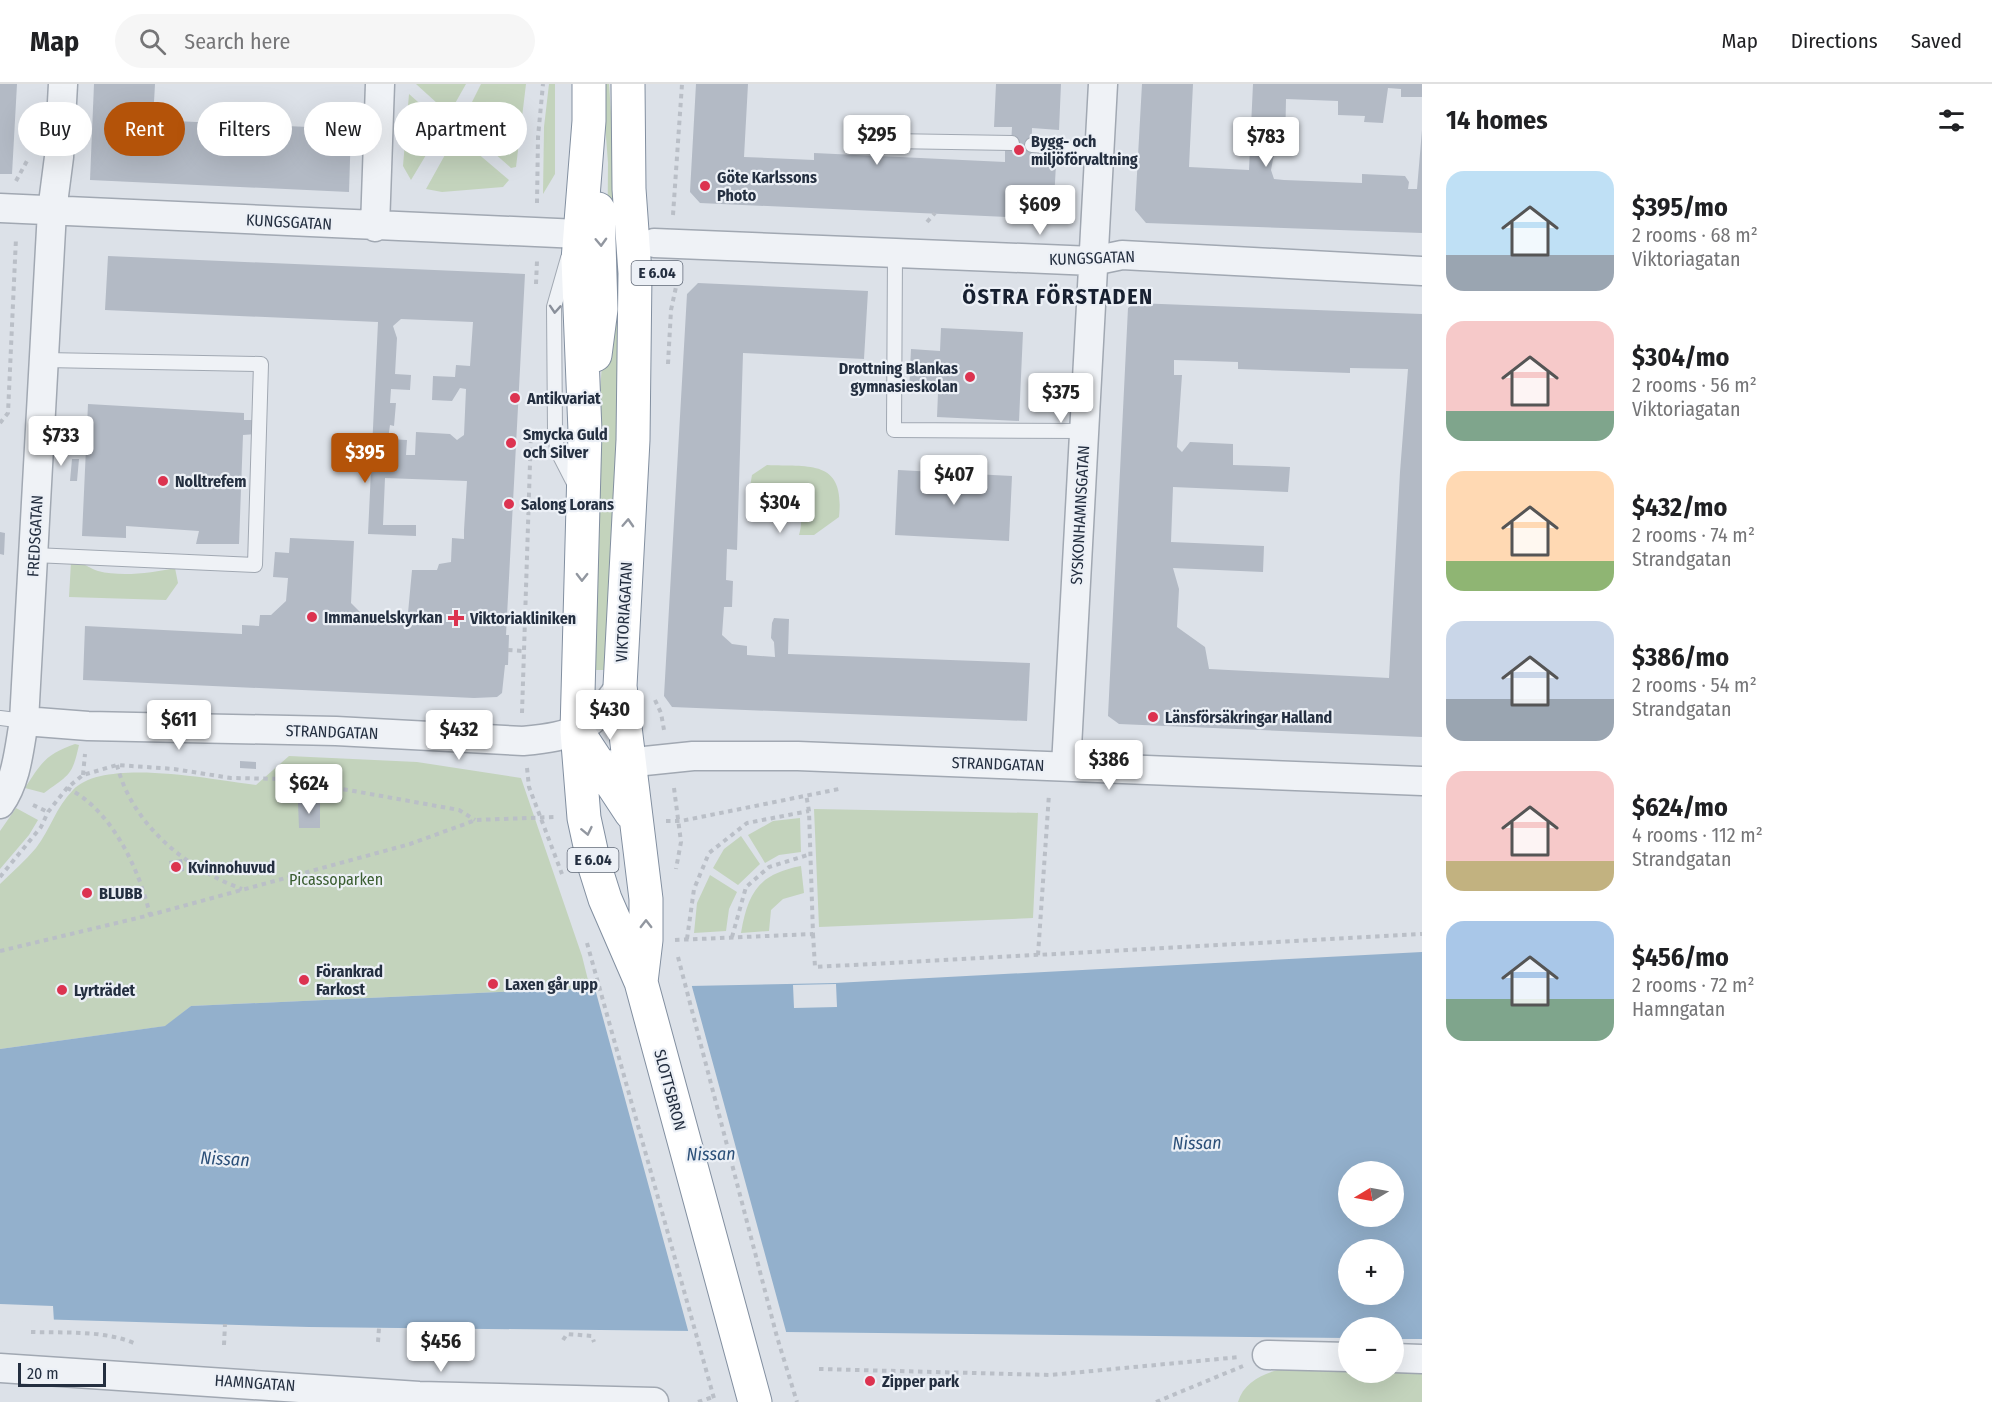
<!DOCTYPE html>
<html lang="en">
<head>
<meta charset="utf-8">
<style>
  :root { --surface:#fff; --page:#f6f6f6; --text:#202124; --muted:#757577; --line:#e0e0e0; --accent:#b45309 }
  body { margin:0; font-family:"Fira Sans Condensed",sans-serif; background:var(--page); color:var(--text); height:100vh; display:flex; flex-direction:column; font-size:22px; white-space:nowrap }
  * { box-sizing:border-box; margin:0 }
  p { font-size:20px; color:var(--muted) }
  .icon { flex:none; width:33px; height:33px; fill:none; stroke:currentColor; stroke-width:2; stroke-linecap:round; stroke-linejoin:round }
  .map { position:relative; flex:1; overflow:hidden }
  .side { display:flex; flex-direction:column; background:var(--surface); width:570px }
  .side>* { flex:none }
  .guide { position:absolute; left:18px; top:18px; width:570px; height:54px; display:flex; gap:12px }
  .needle { width:39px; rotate:260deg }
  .controls { position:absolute; left:1338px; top:1077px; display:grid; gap:12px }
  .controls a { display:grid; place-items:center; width:66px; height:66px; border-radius:50%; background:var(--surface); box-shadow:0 6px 24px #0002; font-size:30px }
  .scale { position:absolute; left:18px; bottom:15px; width:88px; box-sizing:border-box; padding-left:6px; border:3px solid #242f40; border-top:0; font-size:16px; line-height:21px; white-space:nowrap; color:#242f40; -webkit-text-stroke:4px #ecf0f6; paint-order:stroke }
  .price { position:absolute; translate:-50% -51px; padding:0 14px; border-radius:6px; background:#fff; color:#222; font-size:20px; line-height:39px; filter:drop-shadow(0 2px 3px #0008) }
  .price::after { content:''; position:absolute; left:50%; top:36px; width:18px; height:14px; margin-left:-9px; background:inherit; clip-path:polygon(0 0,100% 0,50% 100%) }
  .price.active { background:var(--accent); color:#fff }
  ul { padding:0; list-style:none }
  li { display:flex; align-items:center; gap:18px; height:150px; padding:0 24px }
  li span { display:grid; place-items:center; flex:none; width:168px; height:120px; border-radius:18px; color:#555 }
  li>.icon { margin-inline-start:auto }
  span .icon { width:72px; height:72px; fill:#fffc; stroke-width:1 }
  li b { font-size:26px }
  h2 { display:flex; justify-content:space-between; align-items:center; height:72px; padding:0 24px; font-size:26px }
  .chip { padding:0 21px; border-radius:27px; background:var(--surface); box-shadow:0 6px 24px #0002; font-size:21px; line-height:54px }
  .chip.active { background:var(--accent); color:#fff }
  header { display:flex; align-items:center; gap:36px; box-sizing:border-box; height:84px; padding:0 30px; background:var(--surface); border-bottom:2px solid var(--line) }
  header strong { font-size:28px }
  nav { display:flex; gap:33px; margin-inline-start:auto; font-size:21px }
  .search { width:420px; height:54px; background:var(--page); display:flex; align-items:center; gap:15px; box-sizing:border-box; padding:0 21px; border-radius:33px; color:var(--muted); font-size:22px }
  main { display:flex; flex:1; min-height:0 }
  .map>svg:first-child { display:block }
  .green { fill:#c3d3bc }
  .water { fill:#93b0cc; fill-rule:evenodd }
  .pier { fill:#dce1e8 }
  .building { fill:#b3bac5; fill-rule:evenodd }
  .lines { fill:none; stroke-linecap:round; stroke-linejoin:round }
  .lane-casing { stroke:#a1a8b2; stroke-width:16 }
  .street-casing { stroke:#a1a8b2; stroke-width:31 }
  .highway-casing { stroke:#828fa0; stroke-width:35 }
  .path { stroke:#babfc7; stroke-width:4; stroke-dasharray:4.5 4.5; stroke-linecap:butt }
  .lane { stroke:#eff2f6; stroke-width:14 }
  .street { stroke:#eff2f6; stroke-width:28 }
  .highway { stroke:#fff; stroke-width:33 }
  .oneway { stroke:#9297a0 }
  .oneway2 { stroke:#8a909b }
  .poi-dot { fill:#dc3350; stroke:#ecf0f6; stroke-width:2 }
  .labels { text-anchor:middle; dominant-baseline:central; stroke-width:4.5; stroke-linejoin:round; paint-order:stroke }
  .shield { fill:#ecf0f6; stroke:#606977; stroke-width:1.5 }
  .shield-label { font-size:15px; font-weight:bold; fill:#242f40 }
  .poi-label { font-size:16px; font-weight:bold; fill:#242f40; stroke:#ecf0f6; text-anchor:start }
  .street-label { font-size:16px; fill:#242f40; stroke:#ecf0f6 }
  .park-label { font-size:16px; fill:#3a5d30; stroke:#ecf0f6 }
  .water-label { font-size:18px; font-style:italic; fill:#2b4f78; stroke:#ecf0f6 }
  .district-label { font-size:22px; font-weight:bold; letter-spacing:1.5px; fill:#172030; stroke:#ecf0f6 }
</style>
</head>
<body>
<header>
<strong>Map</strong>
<div class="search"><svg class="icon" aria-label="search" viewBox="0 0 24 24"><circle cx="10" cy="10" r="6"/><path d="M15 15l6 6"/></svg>Search here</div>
<nav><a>Map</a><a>Directions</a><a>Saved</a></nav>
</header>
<main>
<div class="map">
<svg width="1422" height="1318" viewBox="0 0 1422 1318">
  <rect width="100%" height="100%" fill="#dce1e8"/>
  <path class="green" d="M416 0H466L449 30Z
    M481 0H526L516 83 511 84 461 40Z
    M549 0H555V90L543 110 544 43Z
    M602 0H609L624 214H607L608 79Z
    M409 10 444 41 411 96 403 82Z
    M456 51 509 96 503 103 442 108 426 105Z
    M605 238H620V276L605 586H591L597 350Z
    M767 381C811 383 845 375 839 433L814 451H799C804 434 800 425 788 413L774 412 756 422 749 408 752 391Z
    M71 478C87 479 86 483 98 487 121 493 152 489 175 484L178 499 166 516 69 513Z
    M75 660 79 661C72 692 70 690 44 709L25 704C41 679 46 670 75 660Z
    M289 672 417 678 521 694 582 872 590 904 191 922 166 942 0 965V800C12 788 25 777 36 764 50 746 56 723 73 706 104 673 213 696 256 701Z
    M16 724 38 736 29 751 0 785V747Z
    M814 725 1038 729 1033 834 819 843Z
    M800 734 801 768 779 771 765 779 748 751 773 737Z
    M741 752 760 780 738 801 713 784 724 765Z
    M801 782 804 809 783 815 771 826 769 847 741 849C748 808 759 790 801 782Z
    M710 791 737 808 729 825 726 847 694 849 697 819Z
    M1329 1277 1348 1278V1288H1394V1280L1422 1281V1318H1238C1248 1283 1300 1282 1329 1277Z"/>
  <path class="water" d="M1422 868V1255H1394V1244H1348V1254L309 1243 0 1234V965L165 942 191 922 590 904 835 899ZM1348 1088H1394V1132H1348ZM1348 1166H1394V1210H1348Z"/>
  <path class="pier" d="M691 899 787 1251 689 1250 594 901Z
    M836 900 837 923 794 924 793 901Z
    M0 1220 53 1222 54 1238 0 1237Z"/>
  <path class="building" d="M0 0H17L12 90H0Z
    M94 0H155L153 36 351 45 349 108 90 96Z
    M696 0H748L744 73 814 76V69L1005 78V62H1011L1012 43H994L996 0H1061L1059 46 1032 44 1031 79 1056 80 1053 135 700 119 690 108Z
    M1142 0H1193L1189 83 1249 86 1253 0H1422V13H1401V5L1388 4 1383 39 1364 38 1365 32 1338 31V17L1286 15 1285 65H1275L1271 86 1274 95 1284 96 1362 99V90L1405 92 1409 98 1408 105H1417L1422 46V149L1146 139 1135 126Z
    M108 172 525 190 506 551H509L508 581H505L502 609 497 613 474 614 83 596 85 542 242 550V541L259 542 260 531H271L286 517 288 494 273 493 275 468 289 469 290 454 354 457 351 519 367 535 376 536 375 539H403L408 529 412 486H437L439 480 451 478 452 454 464 455V446L467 397 385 394 383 441H416V452L368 450 378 238 105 226ZM401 235 473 238 470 282 456 281 455 293 433 292 432 316 452 317 460 304 466 305 464 351 457 356 450 350 416 348 415 371H406L407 356 388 355 390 341 394 342 396 319H390L391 305 410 306 411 291 395 290 397 254 393 242Z
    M698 199 868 207 864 275 743 269 737 466 727 465 726 496 733 497 732 523H724L722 551 732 560 747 562V571L775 573 774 558 771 554 772 539 774 534 789 535 788 570 1030 579 1027 637 672 623 664 612 687 210Z
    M1135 219 1422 230V653L1119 640 1108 632 1128 224ZM1174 276 1238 278V285L1350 289V284L1408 285 1400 388 1389 594 1209 585 1205 563 1177 543 1179 505 1173 484 1263 488 1264 462 1171 458 1173 403 1288 408 1290 383 1233 381V360L1190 358 1182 368 1177 363 1182 291H1174Z
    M941 244 1023 248 1019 337 937 333 938 309 909 308 911 265 940 267Z
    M88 320 244 329V336H258L257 350 243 351 239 460H196L199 447 126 442V454L82 452Z
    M72 375H79L77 397H70Z
    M898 386 1012 392 1009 457 895 451Z
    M0 448 5 449 4 471 0 470Z
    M240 677 256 678V685L240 684Z
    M320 718V744H299L298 719Z
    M182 775 184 787 172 789 169 777Z"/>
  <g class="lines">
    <g class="lane-casing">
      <path id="lane" d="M890 57 1012 59
        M1032 61 1099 66
        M895 170 894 346 1084 347
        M568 174 554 223 555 347 557 366 577 405
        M34 471 255 481 261 280 45 276
        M0 634 24 637"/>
    </g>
    <g class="street-casing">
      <path id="street" d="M0 124 579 150
        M375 143 380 0
        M654 159 1093 177 1122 171 1422 187
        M24 637 88 642 336 647 523 657C575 652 591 646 620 602
        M606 681 693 672H798L1422 697
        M1066 682 1103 0
        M0 720C17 696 19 665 24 637L52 127 59 73 63 0
        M1267 1271 1348 1273
        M1394 1274 1422 1275
        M0 1284 419 1312 654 1318"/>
    </g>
    <g class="highway-casing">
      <path id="highway" d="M589 0V37L578 176 585 347 577 647 584 734 594 780 605 815 641 898 755 1318
        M628 0 629 105 635 189 633 356 620 602 646 815V856L641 898
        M595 271 601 225 598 125
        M577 647 631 729"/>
    </g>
    <path class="path" d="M16 97 28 75
      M537 119 538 53 543 0
      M673 131 682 0
      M927 138 935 129
      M536 200 537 177
      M668 280 671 226 679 189
      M0 339 8 329 16 154
      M508 566 523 567
      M655 616 661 629 664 646
      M522 629 531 348
      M117 681C132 741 187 785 242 805
      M527 684 529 703 562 790
      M83 691 85 670
      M67 704C111 725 139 784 150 831
      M674 704 681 758 676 785
      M33 721 48 728
      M666 737H681L839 705
      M0 793 41 743 48 728 67 704 83 691 117 681 174 685 231 694 287 695 459 726 475 736
      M813 850 815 883 1422 850
      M732 853 746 803 769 783 811 770
      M687 855 694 805 709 769 747 739 809 727
      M675 856 813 850 809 727 806 710
      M587 859 715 1318
      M0 867 150 831 410 760 476 736 554 733
      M1038 871 1049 710
      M678 873 777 1253 797 1318
      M31 1248C65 1249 105 1246 136 1260
      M563 1256 567 1250 592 1252 594 1258
      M378 1258 379 1244
      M224 1261 225 1240
      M819 1285 1050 1291 1240 1273
      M698 1318 713 1313
      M1156 1318 1243 1282"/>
    <use href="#lane" class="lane"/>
    <use href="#street" class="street"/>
    <use href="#highway" class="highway"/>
  </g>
  <defs><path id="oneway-chevron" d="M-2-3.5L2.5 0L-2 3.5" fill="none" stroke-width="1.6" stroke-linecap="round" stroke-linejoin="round" transform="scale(1.5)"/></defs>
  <g class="oneway">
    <use href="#oneway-chevron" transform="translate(601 158) rotate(88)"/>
    <use href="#oneway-chevron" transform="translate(628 439) rotate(-87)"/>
    <use href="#oneway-chevron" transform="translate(582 493) rotate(91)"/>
    <use href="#oneway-chevron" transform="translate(587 747) rotate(78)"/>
    <use href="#oneway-chevron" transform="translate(646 840) rotate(-90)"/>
  </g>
  <use class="oneway2" href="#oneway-chevron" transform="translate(555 225) rotate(94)"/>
  <g class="poi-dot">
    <circle cx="1019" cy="66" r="6"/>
    <circle cx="705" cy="102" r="6"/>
    <circle cx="970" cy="293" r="6"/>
    <circle cx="515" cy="314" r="6"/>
    <circle cx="511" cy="359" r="6"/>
    <circle cx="163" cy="397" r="6"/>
    <circle cx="509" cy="420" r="6"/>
    <circle cx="312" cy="533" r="6"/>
    <path d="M453 525h6v6h6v6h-6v6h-6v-6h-6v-6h6z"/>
    <circle cx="1153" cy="633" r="6"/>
    <circle cx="176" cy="783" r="6"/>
    <circle cx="87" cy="809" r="6"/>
    <circle cx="304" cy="896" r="6"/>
    <circle cx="493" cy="900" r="6"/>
    <circle cx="62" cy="906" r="6"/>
    <circle cx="870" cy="1297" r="6"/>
  </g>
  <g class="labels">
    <g class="shield">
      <rect x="631.5" y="177" width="51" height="24" rx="4.5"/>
      <rect x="567.5" y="764" width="51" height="24" rx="4.5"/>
    </g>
    <g class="shield-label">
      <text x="657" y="189">E 6.04</text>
      <text x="593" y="776">E 6.04</text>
    </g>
    <g class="poi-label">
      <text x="1031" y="57">Bygg- och<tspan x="1031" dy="18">miljöförvaltning</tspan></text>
      <text x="717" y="93">Göte Karlssons<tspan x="717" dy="18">Photo</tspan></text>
      <text x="958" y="284" text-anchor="end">Drottning Blankas<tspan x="958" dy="18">gymnasieskolan</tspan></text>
      <text x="527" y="314">Antikvariat</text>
      <text x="523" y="350">Smycka Guld<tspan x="523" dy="18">och Silver</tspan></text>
      <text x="175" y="397">Nolltrefem</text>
      <text x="521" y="420">Salong Lorans</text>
      <text x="324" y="533">Immanuelskyrkan</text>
      <text x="470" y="534">Viktoriakliniken</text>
      <text x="1165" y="633">Länsförsäkringar Halland</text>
      <text x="188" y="783">Kvinnohuvud</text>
      <text x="99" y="809">BLUBB</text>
      <text x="316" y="887">Förankrad<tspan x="316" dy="18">Farkost</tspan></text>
      <text x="505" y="900">Laxen går upp</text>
      <text x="74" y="906">Lyrträdet</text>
      <text x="882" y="1297">Zipper park</text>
    </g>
    <g class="street-label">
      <text transform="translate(289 138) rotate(3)">KUNGSGATAN</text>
      <text transform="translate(1092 174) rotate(-2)">KUNGSGATAN</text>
      <text transform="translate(1080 431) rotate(-87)">SYSKONHAMNSGATAN</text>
      <text transform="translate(35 452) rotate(-87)">FREDSGATAN</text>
      <text transform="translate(624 528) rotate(-87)">VIKTORIAGATAN</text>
      <text transform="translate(332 648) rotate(2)">STRANDGATAN</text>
      <text transform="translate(998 680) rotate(2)">STRANDGATAN</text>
      <text transform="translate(670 1006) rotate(75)">SLOTTSBRON</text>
      <text transform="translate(255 1299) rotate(4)">HAMNGATAN</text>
    </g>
    <g class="park-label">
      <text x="336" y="795">Picassoparken</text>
    </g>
    <g class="water-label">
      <text transform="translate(1197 1059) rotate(-1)">Nissan</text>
      <text transform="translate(711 1070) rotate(-1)">Nissan</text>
      <text transform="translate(225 1075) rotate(3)">Nissan</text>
    </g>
    <g class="district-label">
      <text x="1058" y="212">ÖSTRA FÖRSTADEN</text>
    </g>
  </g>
</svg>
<div class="controls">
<a><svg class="needle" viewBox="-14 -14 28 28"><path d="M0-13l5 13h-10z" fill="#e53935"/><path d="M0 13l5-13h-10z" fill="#757577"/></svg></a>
<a>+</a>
<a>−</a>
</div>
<div class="scale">20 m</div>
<b class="price" style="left:877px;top:82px">$295</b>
<b class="price" style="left:1266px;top:84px">$783</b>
<b class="price" style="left:1040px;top:152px">$609</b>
<b class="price" style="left:1061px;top:340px">$375</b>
<b class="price" style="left:61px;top:383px">$733</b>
<b class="price active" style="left:365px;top:400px">$395</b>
<b class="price" style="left:954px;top:422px">$407</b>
<b class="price" style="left:780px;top:450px">$304</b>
<b class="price" style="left:610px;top:657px">$430</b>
<b class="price" style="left:179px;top:667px">$611</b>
<b class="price" style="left:459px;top:677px">$432</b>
<b class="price" style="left:1109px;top:707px">$386</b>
<b class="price" style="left:309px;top:731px">$624</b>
<b class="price" style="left:441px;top:1289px">$456</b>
<div class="guide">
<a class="chip">Buy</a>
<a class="chip active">Rent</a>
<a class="chip">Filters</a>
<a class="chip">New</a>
<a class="chip">Apartment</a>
</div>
</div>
<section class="side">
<h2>14 homes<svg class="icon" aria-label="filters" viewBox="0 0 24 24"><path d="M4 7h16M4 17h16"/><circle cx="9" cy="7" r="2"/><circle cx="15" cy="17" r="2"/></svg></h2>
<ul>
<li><span style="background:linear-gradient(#bfe0f5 70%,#9aa5b1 0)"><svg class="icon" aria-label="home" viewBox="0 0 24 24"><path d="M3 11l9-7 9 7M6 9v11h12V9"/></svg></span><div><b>$395/mo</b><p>2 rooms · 68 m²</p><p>Viktoriagatan</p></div></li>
<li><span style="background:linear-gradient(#f6c9c9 75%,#7fa58c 0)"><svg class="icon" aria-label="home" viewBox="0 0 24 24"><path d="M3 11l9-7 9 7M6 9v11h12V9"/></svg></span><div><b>$304/mo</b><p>2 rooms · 56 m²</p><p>Viktoriagatan</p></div></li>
<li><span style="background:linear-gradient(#ffd9b3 75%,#8fb573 0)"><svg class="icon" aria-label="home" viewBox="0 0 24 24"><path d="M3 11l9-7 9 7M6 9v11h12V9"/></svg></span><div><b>$432/mo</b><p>2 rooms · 74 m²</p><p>Strandgatan</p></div></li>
<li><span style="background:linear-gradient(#c9d6e8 65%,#9aa5b1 0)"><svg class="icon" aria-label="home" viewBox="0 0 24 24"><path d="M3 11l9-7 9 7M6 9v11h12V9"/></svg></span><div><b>$386/mo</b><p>2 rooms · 54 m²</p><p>Strandgatan</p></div></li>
<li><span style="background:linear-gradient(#f6c9c9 75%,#c2b280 0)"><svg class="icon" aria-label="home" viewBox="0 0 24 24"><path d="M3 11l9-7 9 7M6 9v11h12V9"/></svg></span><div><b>$624/mo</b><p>4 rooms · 112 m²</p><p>Strandgatan</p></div></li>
<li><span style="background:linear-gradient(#a9c7e8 65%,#7fa58c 0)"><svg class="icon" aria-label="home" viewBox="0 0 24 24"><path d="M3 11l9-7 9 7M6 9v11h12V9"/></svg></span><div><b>$456/mo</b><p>2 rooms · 72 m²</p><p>Hamngatan</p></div></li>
</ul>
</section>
</main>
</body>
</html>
